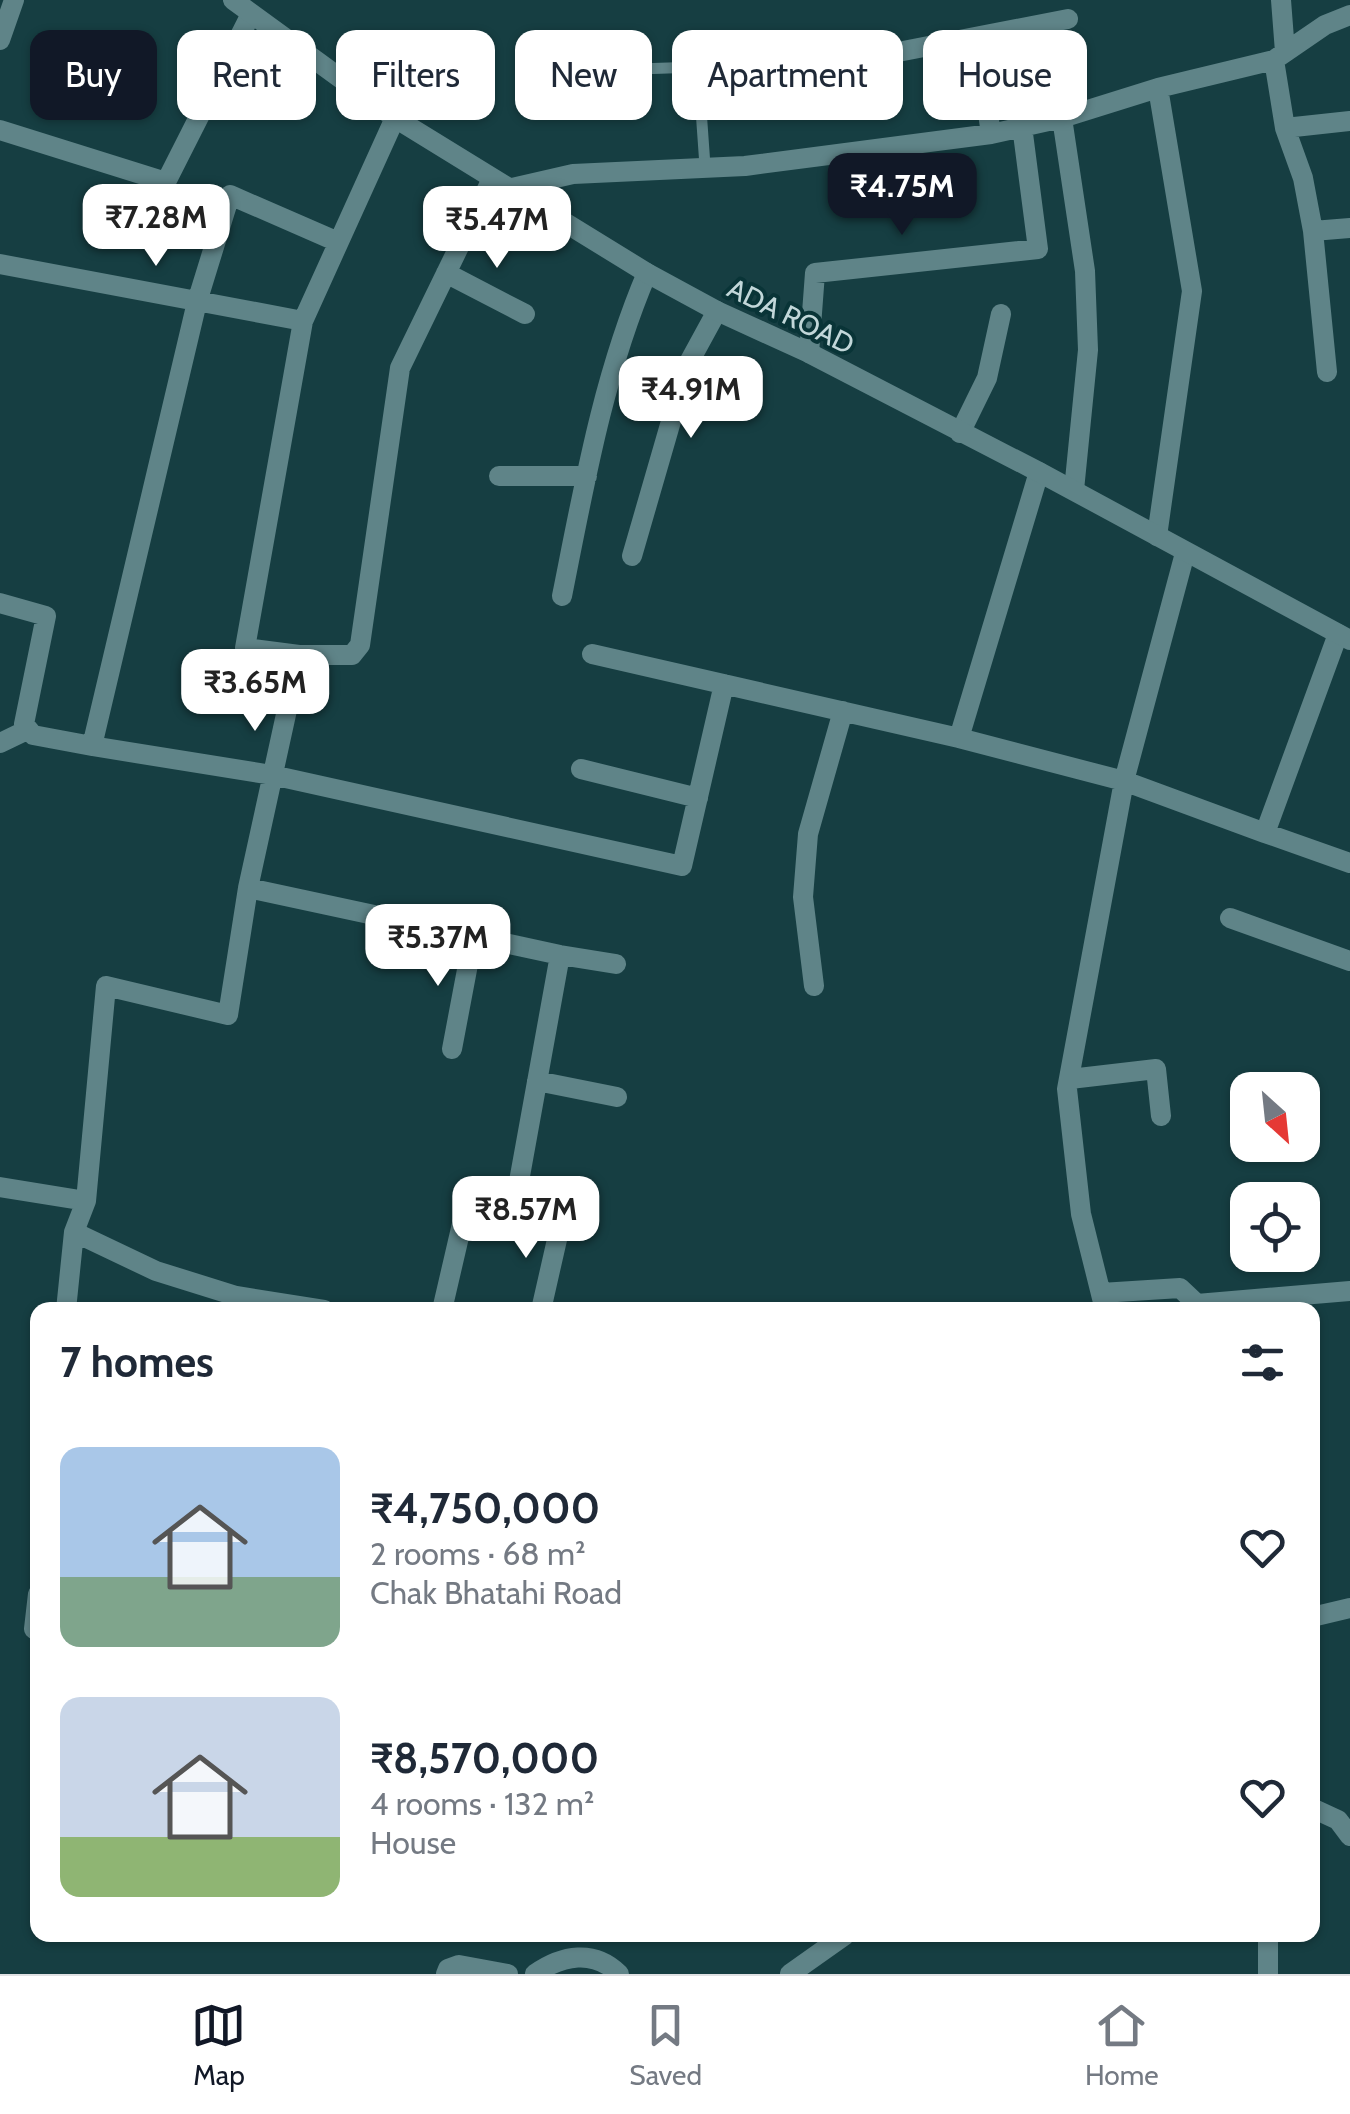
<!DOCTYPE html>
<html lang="en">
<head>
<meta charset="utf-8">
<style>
  :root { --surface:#fff; --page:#f6f6f7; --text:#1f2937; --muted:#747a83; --line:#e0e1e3; --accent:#111827 }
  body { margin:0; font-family:Cabin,sans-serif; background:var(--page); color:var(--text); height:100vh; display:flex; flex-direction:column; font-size:38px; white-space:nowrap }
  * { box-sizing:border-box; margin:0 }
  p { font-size:32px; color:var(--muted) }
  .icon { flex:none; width:55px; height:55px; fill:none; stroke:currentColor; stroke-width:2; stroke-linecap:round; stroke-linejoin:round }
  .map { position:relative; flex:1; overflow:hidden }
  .sheet { position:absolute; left:30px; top:1302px; width:1290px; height:640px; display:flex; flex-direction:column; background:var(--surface); border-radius:20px; box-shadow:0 2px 8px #0004 }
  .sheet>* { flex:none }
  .top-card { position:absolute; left:30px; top:30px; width:1290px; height:90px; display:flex; gap:20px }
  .needle { width:65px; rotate:153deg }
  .fabs { position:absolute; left:1230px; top:1072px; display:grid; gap:20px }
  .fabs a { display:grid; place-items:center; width:90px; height:90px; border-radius:20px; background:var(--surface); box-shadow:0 2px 8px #0004; font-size:50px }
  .price { position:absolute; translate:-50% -85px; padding:0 22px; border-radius:20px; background:#fff; color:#222; font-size:32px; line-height:65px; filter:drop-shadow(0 2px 5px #0008) }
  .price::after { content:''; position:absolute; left:50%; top:60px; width:30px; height:22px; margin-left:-15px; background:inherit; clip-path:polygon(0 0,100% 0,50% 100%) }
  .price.active { background:var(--accent); color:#fff }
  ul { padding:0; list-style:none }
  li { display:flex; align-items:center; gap:30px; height:250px; padding:0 30px }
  li span { display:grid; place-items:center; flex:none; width:280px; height:200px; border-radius:20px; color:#555 }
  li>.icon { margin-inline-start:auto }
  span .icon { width:120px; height:120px; fill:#fffc; stroke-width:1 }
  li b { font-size:42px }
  h2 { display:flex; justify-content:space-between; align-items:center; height:120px; padding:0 30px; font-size:42px }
  .tag { padding:0 35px; border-radius:20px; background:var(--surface); box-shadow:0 2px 8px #0004; font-size:35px; line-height:90px }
  .tag.active { background:var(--accent); color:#fff }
  .tab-bar { display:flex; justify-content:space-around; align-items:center; height:140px; border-top:2px solid var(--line); background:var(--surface); font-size:28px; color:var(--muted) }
  .tab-bar a { display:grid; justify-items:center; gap:5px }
  .tab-bar .active { color:var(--accent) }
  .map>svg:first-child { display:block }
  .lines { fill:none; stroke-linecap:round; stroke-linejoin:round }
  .service { stroke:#5f8488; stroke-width:11 }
  .minor { stroke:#5f8488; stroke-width:20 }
  .tertiary { stroke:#5f8488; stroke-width:20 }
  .labels { text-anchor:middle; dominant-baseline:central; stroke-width:8; stroke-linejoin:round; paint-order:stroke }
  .street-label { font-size:28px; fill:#c2d7d9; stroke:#093437 }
</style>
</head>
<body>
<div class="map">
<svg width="1350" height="1974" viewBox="0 0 1350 1974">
  <rect width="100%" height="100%" fill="#163e42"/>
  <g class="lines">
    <path class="service" d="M638 69 698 67 705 166"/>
    <path class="minor" d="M1281 0 1285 52
      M977 37 991 134
      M0 40 14 0
      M867 58 1068 19
      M1274 60 1285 128 1303 178 1313 231 1327 372
      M1062 118 1085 271 1088 350 1074 490
      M1285 128 1350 121
      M0 130 166 182 251 14
      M512 188 573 174 745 166 991 134 1062 118 1158 88 1274 60 1325 25 1350 15
      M1313 231 1350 228
      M338 242 230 195 197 302 92 746 272 775 682 866 724 684
      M0 264 303 321
      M446 273 525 314
      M809 353 815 273 1038 249 1022 126
      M960 433 987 378 1001 314
      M499 476H587
      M1157 536 1192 291 1158 88
      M632 556 687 366 717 311
      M562 596C584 486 603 376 647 273
      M0 603 46 616 24 724 33 735 92 746
      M592 654 959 738 1124 781 1265 833 1338 634
      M299 655 245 648 303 321 395 118
      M959 738 1039 472
      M0 743 27 730
      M581 769 698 798
      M1265 833 1350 863
      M248 888 560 955 616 964
      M1230 918 1350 961
      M814 986 803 897 808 834 843 711
      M452 1049 473 938
      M1070 1079 1156 1069 1161 1116
      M537 1081 617 1097
      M0 1187 86 1201 106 986 228 1015 248 888 299 655H352L360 645 400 368 492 179
      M516 1198 560 955
      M74 1232 156 1271 236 1296 324 1310
      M1101 1293 1180 1288 1197 1304 1350 1291
      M66 1310 74 1232 86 1201
      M442 1310 468 1198
      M541 1310 561 1222
      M1105 1310 1081 1214 1067 1089 1124 781 1185 553
      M1312 1617 1350 1608
      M34 1629 38 1594
      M1312 1808 1338 1820 1350 1836
      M446 1974 448 1969 459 1965 508 1974
      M535 1974C562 1955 594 1949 619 1974
      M790 1974 845 1935
      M1268 1974V1935"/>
    <path class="tertiary" d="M233 0 395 118 647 273 717 311 809 353 1039 472 1350 640"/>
  </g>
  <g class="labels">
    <g class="street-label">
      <text transform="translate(791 316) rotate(26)">ADA ROAD</text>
    </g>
  </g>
</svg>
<div class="fabs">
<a><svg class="needle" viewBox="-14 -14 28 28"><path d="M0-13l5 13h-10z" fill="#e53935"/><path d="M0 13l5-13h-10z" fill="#747a83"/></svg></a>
<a><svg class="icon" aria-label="locate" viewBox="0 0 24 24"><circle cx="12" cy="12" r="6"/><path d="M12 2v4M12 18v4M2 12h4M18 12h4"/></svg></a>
</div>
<b class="price active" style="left:902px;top:238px">₹4.75M</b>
<b class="price" style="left:156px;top:269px">₹7.28M</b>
<b class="price" style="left:497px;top:271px">₹5.47M</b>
<b class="price" style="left:691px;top:441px">₹4.91M</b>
<b class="price" style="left:255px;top:734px">₹3.65M</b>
<b class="price" style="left:438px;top:989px">₹5.37M</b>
<b class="price" style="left:526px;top:1261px">₹8.57M</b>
<div class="top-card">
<a class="tag active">Buy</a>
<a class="tag">Rent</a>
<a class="tag">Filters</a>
<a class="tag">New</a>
<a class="tag">Apartment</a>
<a class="tag">House</a>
</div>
<section class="sheet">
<h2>7 homes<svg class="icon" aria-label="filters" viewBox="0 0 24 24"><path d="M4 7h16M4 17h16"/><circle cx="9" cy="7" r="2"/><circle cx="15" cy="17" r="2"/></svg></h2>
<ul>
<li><span style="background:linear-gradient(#a9c7e8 65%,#7fa58c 0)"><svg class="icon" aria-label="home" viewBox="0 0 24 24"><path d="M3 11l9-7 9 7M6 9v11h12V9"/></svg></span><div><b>₹4,750,000</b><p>2 rooms · 68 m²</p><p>Chak Bhatahi Road</p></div><svg class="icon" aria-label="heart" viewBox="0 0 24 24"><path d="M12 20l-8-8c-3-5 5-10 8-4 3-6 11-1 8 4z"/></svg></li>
<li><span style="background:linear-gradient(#c9d6e8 70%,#8fb573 0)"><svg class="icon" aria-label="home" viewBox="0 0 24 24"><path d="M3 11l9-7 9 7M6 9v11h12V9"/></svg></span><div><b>₹8,570,000</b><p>4 rooms · 132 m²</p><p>House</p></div><svg class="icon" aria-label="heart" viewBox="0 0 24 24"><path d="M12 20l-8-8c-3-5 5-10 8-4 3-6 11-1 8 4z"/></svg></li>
</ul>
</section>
</div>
<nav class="tab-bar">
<a class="active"><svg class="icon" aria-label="map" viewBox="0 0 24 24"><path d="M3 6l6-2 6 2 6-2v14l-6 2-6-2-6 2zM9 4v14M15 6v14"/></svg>Map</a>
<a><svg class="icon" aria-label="saved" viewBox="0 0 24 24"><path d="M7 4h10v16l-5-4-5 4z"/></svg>Saved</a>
<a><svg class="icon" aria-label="home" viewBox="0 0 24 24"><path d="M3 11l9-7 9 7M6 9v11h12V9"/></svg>Home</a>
</nav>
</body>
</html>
